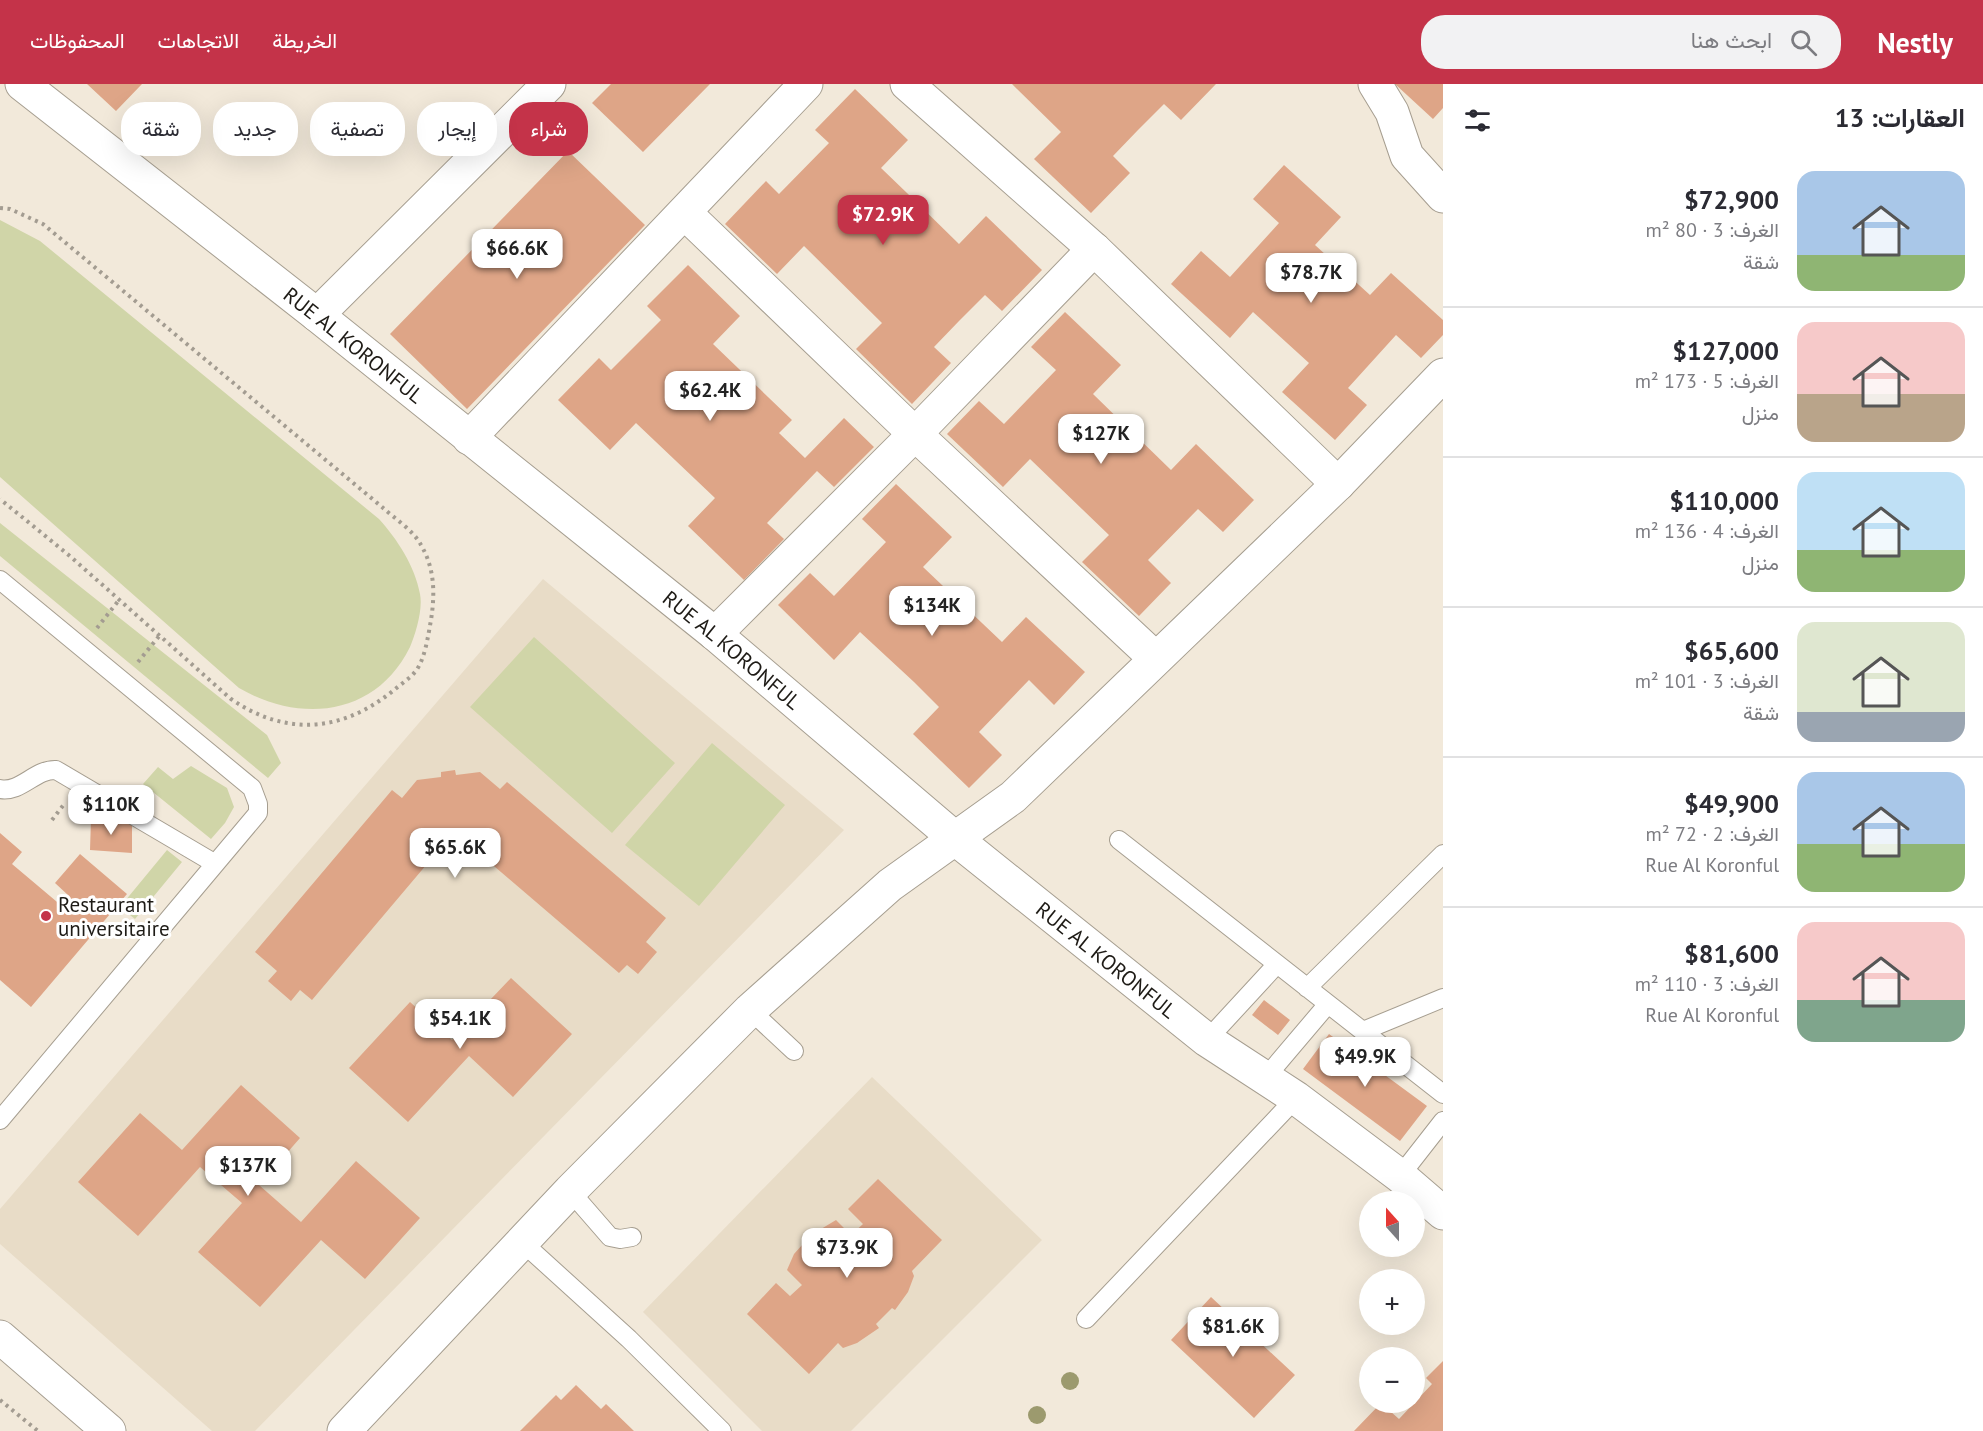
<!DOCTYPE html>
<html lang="ar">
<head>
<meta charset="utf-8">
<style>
  :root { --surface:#fff; --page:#f2f2f3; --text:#2b2b33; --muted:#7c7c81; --line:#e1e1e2; --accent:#c43349 }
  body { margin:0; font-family:"PT Sans",Vazirmatn,sans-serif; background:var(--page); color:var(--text); direction:rtl; height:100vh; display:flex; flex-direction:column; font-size:22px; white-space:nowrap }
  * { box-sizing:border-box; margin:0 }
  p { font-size:20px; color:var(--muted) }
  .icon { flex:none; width:33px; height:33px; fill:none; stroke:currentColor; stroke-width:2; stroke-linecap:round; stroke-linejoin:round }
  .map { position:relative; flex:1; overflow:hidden; direction:ltr }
  .panel { display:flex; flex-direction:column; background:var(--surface); width:540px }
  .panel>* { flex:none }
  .hud { position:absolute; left:18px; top:18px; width:570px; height:54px; direction:rtl; display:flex; gap:12px }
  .needle { width:39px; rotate:339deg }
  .buttons { position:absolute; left:1359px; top:1107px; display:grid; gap:12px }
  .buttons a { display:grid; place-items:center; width:66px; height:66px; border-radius:50%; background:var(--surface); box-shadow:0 6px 24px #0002; font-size:30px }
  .price { position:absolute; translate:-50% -51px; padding:0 14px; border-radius:12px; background:#fff; color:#222; font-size:20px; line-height:39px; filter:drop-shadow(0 2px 3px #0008) }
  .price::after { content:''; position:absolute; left:50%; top:36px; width:18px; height:14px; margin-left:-9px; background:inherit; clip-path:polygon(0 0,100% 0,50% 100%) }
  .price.selected { background:var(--accent); color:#fff }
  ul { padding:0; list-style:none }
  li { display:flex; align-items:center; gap:18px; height:150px; padding:0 18px }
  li+li { border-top:2px solid var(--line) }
  li span { display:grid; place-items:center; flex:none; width:168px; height:120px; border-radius:18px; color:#555 }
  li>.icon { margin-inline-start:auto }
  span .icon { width:72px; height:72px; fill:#fffc; stroke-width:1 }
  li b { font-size:26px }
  h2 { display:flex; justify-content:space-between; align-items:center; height:72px; padding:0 18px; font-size:26px }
  .tag { padding:0 21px; border-radius:24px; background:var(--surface); box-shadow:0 6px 24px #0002; font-size:21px; line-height:54px }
  .tag.selected { background:var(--accent); color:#fff }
  header { display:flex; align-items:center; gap:36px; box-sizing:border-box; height:84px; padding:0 30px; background:var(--accent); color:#fff }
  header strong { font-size:28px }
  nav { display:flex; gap:33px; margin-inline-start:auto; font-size:21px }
  .search { width:420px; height:54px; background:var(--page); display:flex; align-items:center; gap:15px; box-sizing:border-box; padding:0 21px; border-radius:24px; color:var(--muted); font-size:22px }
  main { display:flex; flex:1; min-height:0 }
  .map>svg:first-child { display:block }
  .built { fill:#e8dcc7 }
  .green { fill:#d0d5a8 }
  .building { fill:#dea587 }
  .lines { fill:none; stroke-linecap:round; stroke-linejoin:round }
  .lane-casing { stroke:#a69e90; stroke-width:20 }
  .street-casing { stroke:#a69e90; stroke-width:35 }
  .secondary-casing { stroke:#a69e90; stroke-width:35 }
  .path { stroke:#a39c91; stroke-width:4; stroke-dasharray:3 4.5; stroke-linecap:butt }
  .lane { stroke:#fff; stroke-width:18 }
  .street { stroke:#fff; stroke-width:33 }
  .secondary { stroke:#fff; stroke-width:33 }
  .tree { fill:#9c9a6e }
  .poi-dot { fill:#c43349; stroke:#fff; stroke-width:2 }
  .labels { text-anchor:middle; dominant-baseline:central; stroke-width:6; stroke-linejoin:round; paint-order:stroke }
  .street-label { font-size:21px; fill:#1e1b16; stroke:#fff }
  .poi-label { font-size:21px; fill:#1e1b16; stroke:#fff; text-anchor:start }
</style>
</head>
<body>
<header>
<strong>Nestly</strong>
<div class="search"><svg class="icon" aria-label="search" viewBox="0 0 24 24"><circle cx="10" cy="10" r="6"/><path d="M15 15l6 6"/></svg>ابحث هنا</div>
<nav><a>الخريطة</a><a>الاتجاهات</a><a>المحفوظات</a></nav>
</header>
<main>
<section class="panel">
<h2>العقارات: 13<svg class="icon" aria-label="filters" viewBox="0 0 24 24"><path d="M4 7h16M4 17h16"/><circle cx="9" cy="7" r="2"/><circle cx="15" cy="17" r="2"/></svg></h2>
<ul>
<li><span style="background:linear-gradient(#a9c7e8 70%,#8fb573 0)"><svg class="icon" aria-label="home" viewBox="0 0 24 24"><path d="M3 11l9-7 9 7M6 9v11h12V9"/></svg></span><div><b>$72,900</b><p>الغرف: 3 · 80 m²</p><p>شقة</p></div></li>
<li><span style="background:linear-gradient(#f6c9c9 60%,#b9a48a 0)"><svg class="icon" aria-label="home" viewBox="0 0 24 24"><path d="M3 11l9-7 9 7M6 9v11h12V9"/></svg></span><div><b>$127,000</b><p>الغرف: 5 · 173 m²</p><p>منزل</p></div></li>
<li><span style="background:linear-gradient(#bfe0f5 65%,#8fb573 0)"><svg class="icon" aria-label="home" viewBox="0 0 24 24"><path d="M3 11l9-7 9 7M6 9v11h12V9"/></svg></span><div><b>$110,000</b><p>الغرف: 4 · 136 m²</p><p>منزل</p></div></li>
<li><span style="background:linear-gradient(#dfe7d0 75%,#9aa5b1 0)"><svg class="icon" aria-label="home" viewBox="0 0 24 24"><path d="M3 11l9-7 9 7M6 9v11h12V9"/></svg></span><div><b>$65,600</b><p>الغرف: 3 · 101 m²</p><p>شقة</p></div></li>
<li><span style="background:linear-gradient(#a9c7e8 60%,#8fb573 0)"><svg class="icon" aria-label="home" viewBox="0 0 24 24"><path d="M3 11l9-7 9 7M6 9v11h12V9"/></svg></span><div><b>$49,900</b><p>الغرف: 2 · 72 m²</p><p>Rue Al Koronful</p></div></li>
<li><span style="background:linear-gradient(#f6c9c9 65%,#7fa58c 0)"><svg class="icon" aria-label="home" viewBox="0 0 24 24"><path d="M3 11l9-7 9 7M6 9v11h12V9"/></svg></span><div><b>$81,600</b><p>الغرف: 3 · 110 m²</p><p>Rue Al Koronful</p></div></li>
</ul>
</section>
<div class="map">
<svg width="1443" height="1347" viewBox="0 0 1443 1347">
  <rect width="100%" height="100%" fill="#f2e9da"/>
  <path class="built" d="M543 495 844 746 255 1347H212L0 1160V1125Z
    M872 993 1042 1156 851 1347H762L643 1228Z"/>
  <path class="green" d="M0 136 40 157 379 435C397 455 415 482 420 510 423 525 416 549 410 563 376 632 301 640 239 604L0 393Z
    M0 439 267 651 281 679 268 694 0 472Z
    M534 553 675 679 612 749 470 623Z
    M712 659 785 721 699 822 625 761Z
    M191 682 227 704 234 723 225 739 211 755 143 700 158 683 173 695Z
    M167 766 182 778 135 835 120 823Z"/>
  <path class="building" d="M87 0H142L116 27Z
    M611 0H710L643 68 592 19Z
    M1012 0H1216L1181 36 1164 20 1138 46 1113 72 1130 89 1091 129 1034 75 1061 48Z
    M1395 0H1443V24L1433 35Z
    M855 5 908 56 881 84 907 109 959 160 986 132 1042 186 1002 227 985 211 959 237 934 263 951 279 912 320 856 265 882 239 804 162 777 190 725 140 766 97 779 110 829 59 815 46Z
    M568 67 645 141 467 325 390 250Z
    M1284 81 1341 133 1315 161 1370 211 1391 189 1443 236V251L1421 274 1396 251 1348 304 1367 321 1335 356 1282 308 1309 279 1253 228 1230 254 1171 200 1201 167 1230 193 1279 139 1253 115Z
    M688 181 740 232 713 260 792 336 779 349 805 374 844 334 874 363 834 403 817 387 767 439 784 455 744 496 688 442 715 414 636 339 610 366 558 316 599 274 611 286 661 236 647 222Z
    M1065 228 1121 281 1093 310 1171 386 1196 360 1254 416 1223 448 1198 425 1148 476 1171 499 1139 532 1082 478 1109 451 1030 375 1003 403 947 350 979 317 1004 340 1056 286 1031 263Z
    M896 400 952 453 923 483 1002 558 1026 533 1085 588 1054 621 1029 596 979 648 1002 671 969 704 913 650 939 623 914 598 860 548 834 576 778 521 810 489 834 512 886 458 862 435Z
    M455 686 456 691 480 688 500 705 507 698 666 834 646 858 657 868 638 890 627 881 619 889 460 753 449 754 312 916 300 906 291 917 268 897 277 887 255 868 392 706 402 714 417 696 441 693V688Z
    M91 735 132 738V769L90 766Z
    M0 749 22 768 12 780 63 823 69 812 55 799 80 770 127 810 31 923 0 896Z
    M511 894 572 950 513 1013 469 972 408 1038 349 984 410 918 452 956Z
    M1264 916 1290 936 1278 951 1252 931Z
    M1329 950 1427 1022 1400 1057 1303 985Z
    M241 1001 300 1054 259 1101 301 1138 356 1077 420 1134 365 1195 321 1156 260 1223 198 1168 242 1119 200 1083 138 1152 78 1098 140 1029 182 1066Z
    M878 1095 942 1156 912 1187 914 1192 908 1208 895 1226 892 1224 876 1240 879 1244 857 1259 843 1264 838 1259 809 1290 747 1230 776 1199 790 1212 802 1201 787 1186 794 1170 811 1151 836 1136 851 1151 863 1140 848 1125Z
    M1211 1213 1295 1291 1254 1334 1171 1256Z
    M1443 1277V1347H1354L1381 1319 1399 1335 1432 1300 1426 1294Z
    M576 1301 601 1325 606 1320 634 1347H520L556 1311 561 1316Z"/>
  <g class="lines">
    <g class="lane-casing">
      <path id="lane" d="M0 496 252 704 258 720V729L0 1036
        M0 705C21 709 35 685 56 686L214 779
        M1119 756 1443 1010
        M1307 904 1443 770
        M750 926 794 967
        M1363 947 1443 914
        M1207 956 1277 880
        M1266 993 1327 921
        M1400 1092 1443 1037
        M570 1107 610 1153 620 1155 632 1153
        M522 1158 629 1255 722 1347
        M1086 1235 1296 1014"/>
    </g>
    <g class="street-casing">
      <g id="street">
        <path id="s1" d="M22 0 317 231 715 550 957 756 1207 956 1296 1014 1400 1092 1443 1129"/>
        <path d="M907 0 1094 165 1338 400"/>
        <path d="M1375 0 1392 28 1407 72 1443 112"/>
        <path d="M685 129 915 350 1155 574"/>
        <path d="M317 231 549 0"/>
        <path d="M469 354 806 0"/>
        <path d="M715 550 915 350 1094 165"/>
        <path d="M344 1347 570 1107 750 926 890 801 1013 713 1338 400 1443 291"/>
      </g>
    </g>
    <g class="secondary-casing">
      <path id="secondary" d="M0 1253 109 1347"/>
    </g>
    <path class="path" d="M0 124 10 125 43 140 382 423C394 434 414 447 421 461 435 485 435 510 431 536 428 552 425 576 415 588 409 595 401 600 394 606 343 648 286 653 231 615L71 473 0 415
      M97 544 119 516
      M138 578 160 551
      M52 736 65 719
      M0 1316 38 1347"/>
    <use href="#lane" class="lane"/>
    <use href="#street" class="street"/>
    <use href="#secondary" class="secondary"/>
  </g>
  <g class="tree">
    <circle cx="1070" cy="1297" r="9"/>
    <circle cx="1037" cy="1331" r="9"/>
  </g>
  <circle class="poi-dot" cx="46" cy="832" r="6"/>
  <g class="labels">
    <g class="street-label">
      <text stroke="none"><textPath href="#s1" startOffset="422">RUE AL KORONFUL</textPath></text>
      <text stroke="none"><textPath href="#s1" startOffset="908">RUE AL KORONFUL</textPath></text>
      <text stroke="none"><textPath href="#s1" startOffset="1394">RUE AL KORONFUL</textPath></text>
    </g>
    <g class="poi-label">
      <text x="58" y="820">Restaurant<tspan x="58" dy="24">universitaire</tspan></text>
    </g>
  </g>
</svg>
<div class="buttons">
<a><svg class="needle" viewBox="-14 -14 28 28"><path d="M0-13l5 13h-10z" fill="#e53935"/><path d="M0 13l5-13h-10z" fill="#7c7c81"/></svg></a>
<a>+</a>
<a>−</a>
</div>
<b class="price selected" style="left:883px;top:162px">$72.9K</b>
<b class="price" style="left:517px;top:196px">$66.6K</b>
<b class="price" style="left:1311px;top:220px">$78.7K</b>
<b class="price" style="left:710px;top:338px">$62.4K</b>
<b class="price" style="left:1101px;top:381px">$127K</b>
<b class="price" style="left:932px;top:553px">$134K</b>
<b class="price" style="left:111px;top:752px">$110K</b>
<b class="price" style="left:455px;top:795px">$65.6K</b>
<b class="price" style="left:460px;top:966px">$54.1K</b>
<b class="price" style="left:1365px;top:1004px">$49.9K</b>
<b class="price" style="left:248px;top:1113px">$137K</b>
<b class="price" style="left:847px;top:1195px">$73.9K</b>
<b class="price" style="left:1233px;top:1274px">$81.6K</b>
<div class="hud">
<a class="tag selected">شراء</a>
<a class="tag">إيجار</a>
<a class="tag">تصفية</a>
<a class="tag">جديد</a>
<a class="tag">شقة</a>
</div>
</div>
</main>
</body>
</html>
